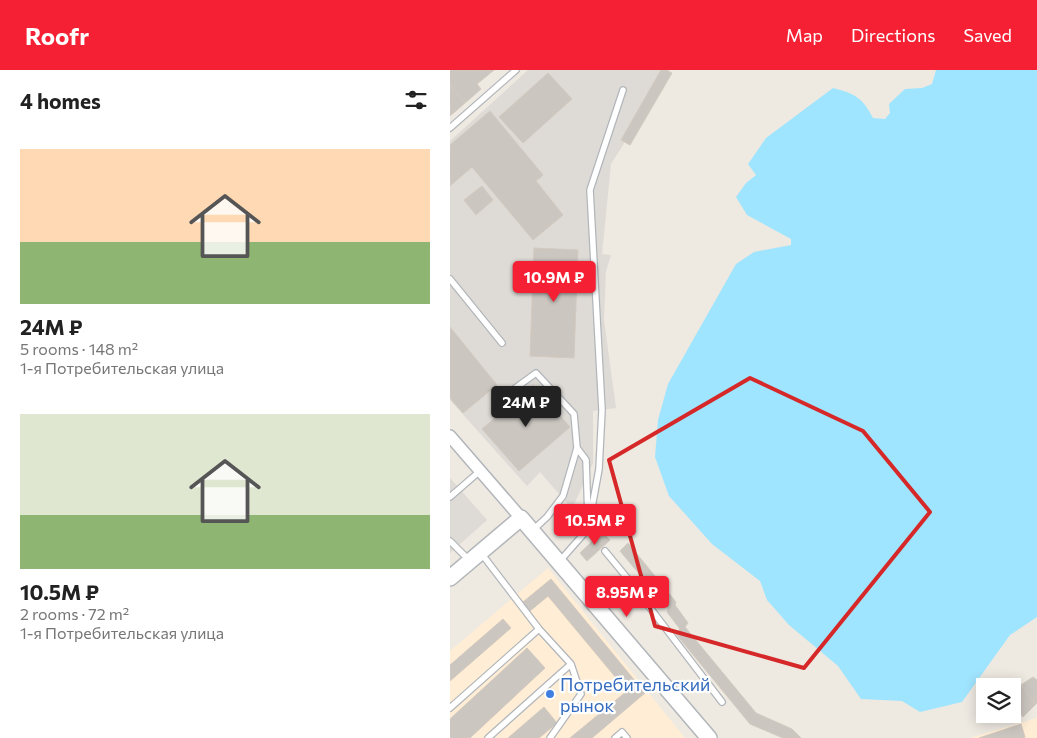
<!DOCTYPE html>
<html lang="en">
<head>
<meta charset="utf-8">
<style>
  :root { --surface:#fff; --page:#f2f2f2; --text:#222; --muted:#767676; --accent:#f52033 }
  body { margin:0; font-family:Commissioner,sans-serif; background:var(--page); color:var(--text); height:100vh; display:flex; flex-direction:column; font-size:19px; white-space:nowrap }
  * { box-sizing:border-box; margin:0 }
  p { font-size:16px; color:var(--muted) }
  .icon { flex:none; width:28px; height:28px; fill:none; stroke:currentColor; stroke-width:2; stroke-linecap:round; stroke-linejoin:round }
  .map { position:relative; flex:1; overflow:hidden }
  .drawer { display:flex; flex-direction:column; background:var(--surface); width:450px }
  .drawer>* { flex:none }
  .controls { position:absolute; left:526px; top:608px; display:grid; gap:10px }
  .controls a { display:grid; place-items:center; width:45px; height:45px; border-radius:0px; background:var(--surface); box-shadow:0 2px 12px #0003; font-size:25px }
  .price { position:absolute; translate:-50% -42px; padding:0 11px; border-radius:5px; background:var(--accent); color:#fff; font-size:16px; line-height:32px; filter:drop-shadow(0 1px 2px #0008) }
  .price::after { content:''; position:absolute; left:50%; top:30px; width:15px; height:11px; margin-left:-8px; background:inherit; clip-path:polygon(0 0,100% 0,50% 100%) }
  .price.selected { background:#222; color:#fff }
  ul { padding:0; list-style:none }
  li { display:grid; align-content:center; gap:10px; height:265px; padding:0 20px }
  li span { display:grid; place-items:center; height:155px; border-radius:0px; color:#555 }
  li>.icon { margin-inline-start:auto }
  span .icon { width:90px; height:90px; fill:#fffc; stroke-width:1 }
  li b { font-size:21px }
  h2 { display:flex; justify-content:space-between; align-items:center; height:60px; padding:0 20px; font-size:21px }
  header { display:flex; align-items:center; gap:30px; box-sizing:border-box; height:70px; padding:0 25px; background:var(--accent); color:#fff }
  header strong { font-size:24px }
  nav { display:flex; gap:28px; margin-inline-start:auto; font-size:18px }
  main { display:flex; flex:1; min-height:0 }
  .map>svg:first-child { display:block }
  .commercial { fill:#ffeed5 }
  .industrial { fill:#dedbd6 }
  .water { fill:#a0e5ff }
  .building { fill:#cbc6c0; stroke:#d3c9bf }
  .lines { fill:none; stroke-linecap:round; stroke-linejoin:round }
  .service-casing { stroke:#b2b6ba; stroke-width:8 }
  .minor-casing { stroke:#b2b6ba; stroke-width:14 }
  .tertiary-casing { stroke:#b2b6ba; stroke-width:18 }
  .service { stroke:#fff; stroke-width:5.5 }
  .minor { stroke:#fff; stroke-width:11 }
  .tertiary { stroke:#fff; stroke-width:15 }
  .marked { fill:none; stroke:#d62828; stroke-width:4; stroke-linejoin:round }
  .shop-dot { fill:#3f7fe0; stroke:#fff; stroke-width:2 }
  .labels { text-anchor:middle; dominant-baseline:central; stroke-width:4.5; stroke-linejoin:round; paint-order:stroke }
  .shop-label { font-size:18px; fill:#366cbe; stroke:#fff; text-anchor:start }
</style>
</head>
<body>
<header>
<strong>Roofr</strong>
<nav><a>Map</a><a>Directions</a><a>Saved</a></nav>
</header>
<main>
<section class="drawer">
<h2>4 homes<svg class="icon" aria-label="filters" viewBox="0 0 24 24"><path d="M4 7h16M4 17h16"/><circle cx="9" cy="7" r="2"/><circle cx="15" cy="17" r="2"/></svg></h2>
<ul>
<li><span style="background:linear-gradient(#ffd9b3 60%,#8fb573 0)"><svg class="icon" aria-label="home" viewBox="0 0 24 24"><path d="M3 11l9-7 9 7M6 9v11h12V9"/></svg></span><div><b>24M ₽</b><p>5 rooms · 148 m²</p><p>1-я Потребительская улица</p></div></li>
<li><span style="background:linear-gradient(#dfe7d0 65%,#8fb573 0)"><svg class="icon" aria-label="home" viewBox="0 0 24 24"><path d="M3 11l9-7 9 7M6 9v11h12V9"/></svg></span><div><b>10.5M ₽</b><p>2 rooms · 72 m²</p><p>1-я Потребительская улица</p></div></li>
</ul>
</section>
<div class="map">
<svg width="587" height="668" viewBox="0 0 587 668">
  <rect width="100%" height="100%" fill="#eee9e1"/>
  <path class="commercial" d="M98 498 235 668H0V581Z
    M587 648V668H520Z"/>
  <path class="industrial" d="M78 0H220L161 94 152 184 161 185 156 201 154 250 166 338 143 341V393L122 439 90 402 77 416 0 330V71Z
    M0 408 37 450 0 483Z"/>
  <path class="water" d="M486 0H587V547L560 565 512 632 470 642 452 631 411 629 388 596 339 555 317 530 310 511 262 474 219 426 205 387 208 350 218 314 286 194 304 182 341 175V169L297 145 286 127 296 113 306 105 298 94 316 68 383 18C404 23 413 28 423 48L435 49 440 43 439 34 455 19 472 18 482 14Z"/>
  <path class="building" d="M0 0H44L27 14 31 19 15 33 0 15Z
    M211 0H216L222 3 180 75 171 70Z
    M98 3 122 29 73 73 49 47Z
    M0 15 15 33 0 46Z
    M40 41 93 105 86 111 113 145 83 170 22 97 0 116V75Z
    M32 116 43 130 26 145 14 130Z
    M84 178 128 180 124 288 80 286Z
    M0 257 47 315 13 343 0 328Z
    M83 315 120 357 69 401 32 359Z
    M152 462 160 470 137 491 130 483Z
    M178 473 226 532 225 535 238 553 235 557 306 643 342 659 351 668H333L300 654 226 564 230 559 217 542 218 538 170 481Z
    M101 509 195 623 142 668H120L177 621 98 526 80 541 73 532Z
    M53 549 61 558 0 611V595Z
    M77 578 95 598 20 668H0V649Z
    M583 607 587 610V633L586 634 571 615Z
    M571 615 586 634 573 647 562 635V623Z
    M94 637 107 653 89 668H58Z
    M571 654 575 667 574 668H529Z"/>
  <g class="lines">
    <g class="service-casing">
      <path id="service" d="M0 58 66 0
        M0 209 52 273
        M53 327 86 303 124 344 127 378 113 426 97 447 83 460
        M127 378 136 390 138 448
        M0 427 30 401
        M0 471 20 491
        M155 481 178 509
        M31 483 89 559 121 594 131 624 100 668
        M109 492 138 459 149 399 152 340 140 120 173 20
        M145 534 178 509 272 632
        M0 638 89 559
        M38 668 121 594
        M165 668 172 662 177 668"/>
    </g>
    <g class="minor-casing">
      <path id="minor" d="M0 366 71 448"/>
    </g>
    <g class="tertiary-casing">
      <path id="tertiary" d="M0 508 71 448 259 668"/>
    </g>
    <use href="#service" class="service"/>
    <use href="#minor" class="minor"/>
    <use href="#tertiary" class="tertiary"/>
  </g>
  <path class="marked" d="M300 308 413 361 480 442 354 598 205 556 159 390Z"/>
  <circle class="shop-dot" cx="100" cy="624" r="5"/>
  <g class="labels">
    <g class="shop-label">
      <text x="110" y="614">Потребительский<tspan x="110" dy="21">рынок</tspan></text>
    </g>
  </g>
</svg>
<div class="controls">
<a><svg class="icon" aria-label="layers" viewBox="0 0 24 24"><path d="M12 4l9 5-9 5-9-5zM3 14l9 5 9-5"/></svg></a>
</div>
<b class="price" style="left:104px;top:233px">10.9M ₽</b>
<b class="price selected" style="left:76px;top:358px">24M ₽</b>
<b class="price" style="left:145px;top:476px">10.5M ₽</b>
<b class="price" style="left:177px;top:548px">8.95M ₽</b>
</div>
</main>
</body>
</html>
